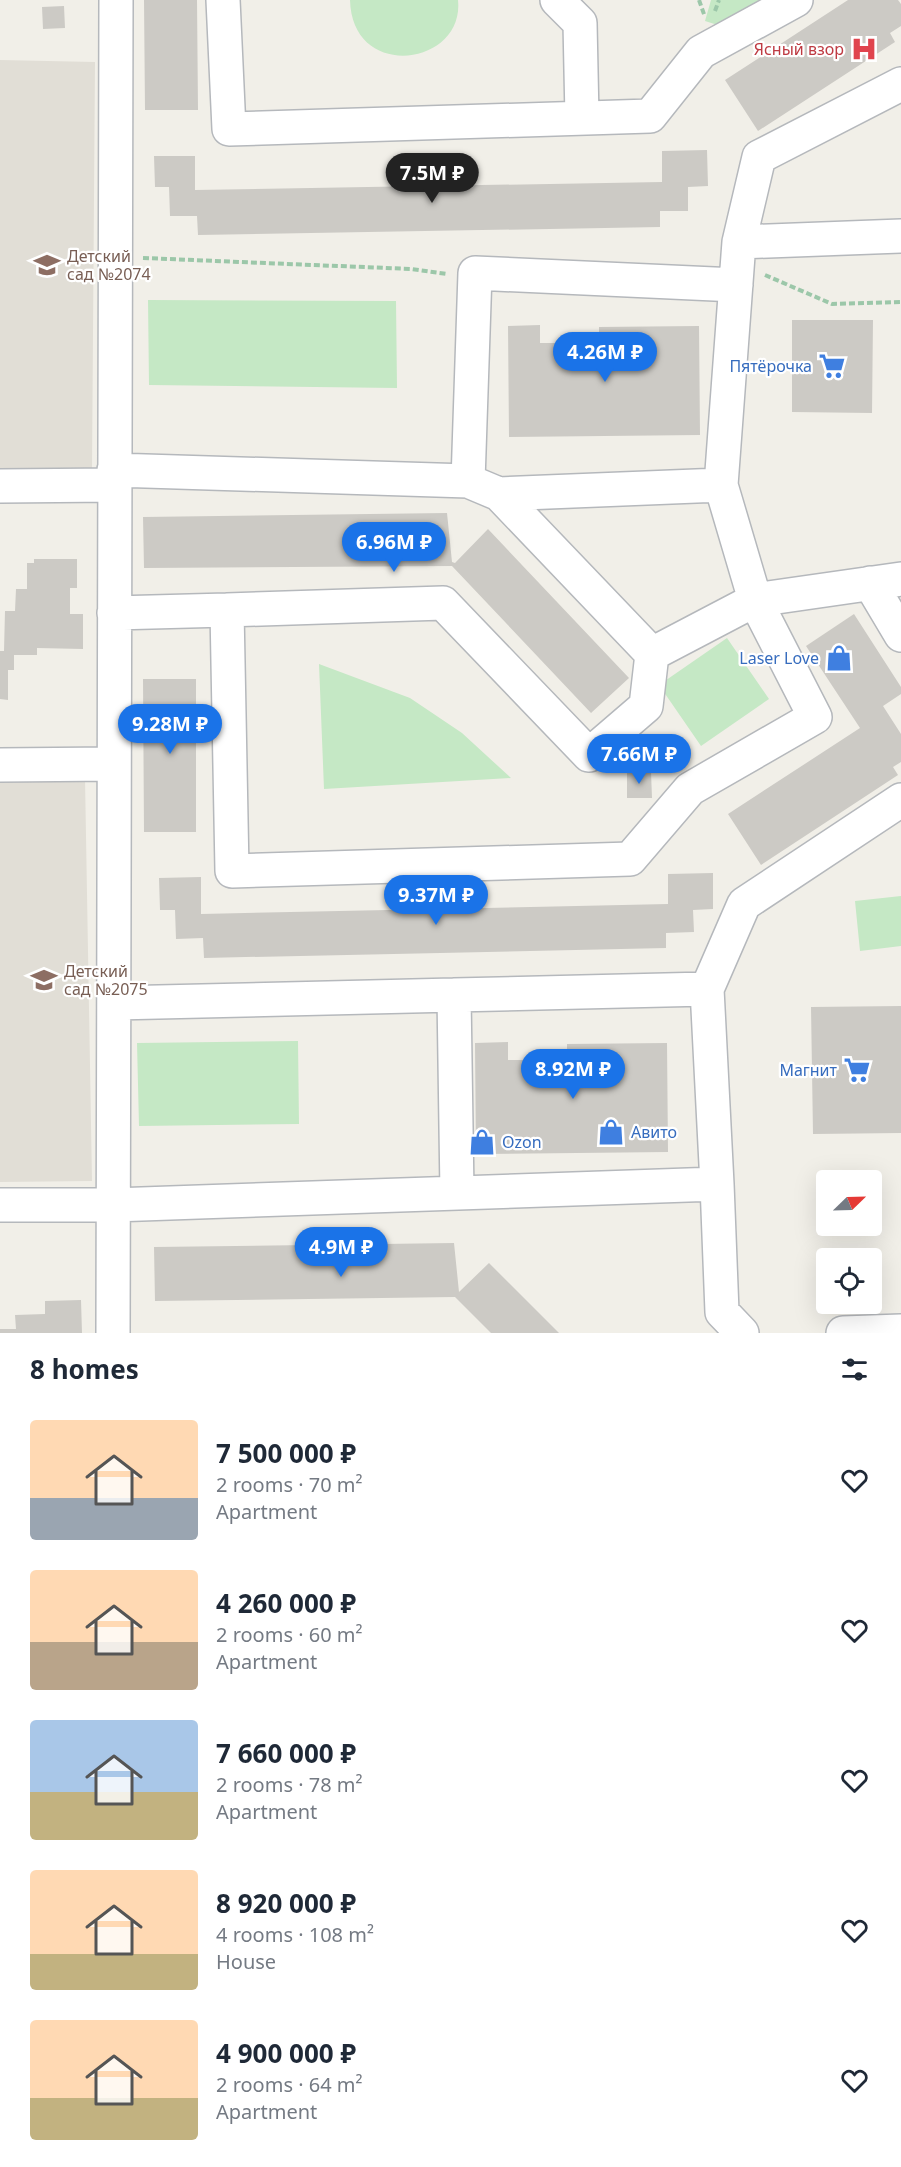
<!DOCTYPE html>
<html lang="en">
<head>
<meta charset="utf-8">
<style>
  :root { --surface:#fff; --page:#f2f2f3; --text:#1f2937; --muted:#747a83; --accent:#1a73e8 }
  body { margin:0; font-family:"Noto Sans",sans-serif; background:var(--page); color:var(--text); height:100vh; display:flex; flex-direction:column; font-size:22px; white-space:nowrap }
  * { box-sizing:border-box; margin:0 }
  p { font-size:20px; color:var(--muted) }
  .icon { flex:none; width:33px; height:33px; fill:none; stroke:currentColor; stroke-width:2; stroke-linecap:round; stroke-linejoin:round }
  .map { position:relative; height:1333px; overflow:hidden }
  .details { display:flex; flex-direction:column; background:var(--surface); flex:1 }
  .details>* { flex:none }
  .needle { width:39px; rotate:67deg }
  .buttons { position:absolute; left:816px; top:1170px; display:grid; gap:12px }
  .buttons a { display:grid; place-items:center; width:66px; height:66px; border-radius:6px; background:var(--surface); box-shadow:0 6px 24px #0002; font-size:30px }
  .price { position:absolute; translate:-50% -51px; padding:0 14px; border-radius:21px; background:var(--accent); color:#fff; font-size:20px; line-height:39px; filter:drop-shadow(0 2px 3px #0008) }
  .price::after { content:''; position:absolute; left:50%; top:36px; width:18px; height:14px; margin-left:-9px; background:inherit; clip-path:polygon(0 0,100% 0,50% 100%) }
  .price.selected { background:#222; color:#fff }
  ul { padding:0; list-style:none }
  li { display:flex; align-items:center; gap:18px; height:150px; padding:0 30px }
  li span { display:grid; place-items:center; flex:none; width:168px; height:120px; border-radius:6px; color:#555 }
  li>.icon { margin-inline-start:auto }
  span .icon { width:72px; height:72px; fill:#fffc; stroke-width:1 }
  li b { font-size:26px }
  h2 { display:flex; justify-content:space-between; align-items:center; height:72px; padding:0 30px; font-size:26px }
  .map>svg:first-child { display:block }
  .education { fill:#e1ded6 }
  .green { fill:#c5e8c5 }
  .building { fill:#cccac5 }
  .lines { fill:none; stroke-linecap:round; stroke-linejoin:round }
  .minor-casing { stroke:#b5b8bc; stroke-width:36 }
  .path { stroke:#9cc7a9; stroke-width:4; stroke-dasharray:6 3; stroke-linecap:butt }
  .minor { stroke:#fff; stroke-width:33 }
  .labels { text-anchor:middle; dominant-baseline:central; stroke-width:4.5; stroke-linejoin:round; paint-order:stroke }
  .health-label { font-size:16px; fill:#be3a42; stroke:#fff; text-anchor:end }
  .education-label { font-size:16px; fill:#785e54; stroke:#fff; text-anchor:start }
  .shop-label { font-size:16px; fill:#366cbe; stroke:#fff; text-anchor:end }
</style>
</head>
<body>
<div class="map">
<svg width="901" height="1333" viewBox="0 0 901 1333">
  <rect width="100%" height="100%" fill="#f1efe8"/>
  <path class="education" d="M0 60 95 62 92 469 0 468Z
    M85 778 92 1181 0 1182V779Z"/>
  <path class="green" d="M350 0H458C465 66 352 82 350 0Z
    M711 0H759L746 34 705 21Z
    M148 300 396 301 397 388 149 385Z
    M727 638 769 699 701 746 659 685Z
    M319 664 410 698 462 733 511 778 324 789Z
    M901 896V946L860 951 855 901Z
    M298 1041 299 1124 139 1126 137 1043Z"/>
  <path class="building" d="M144 0H197L198 110H145Z
    M848 0H898L901 4V26L890 33 895 42 758 131 725 80Z
    M64 6 65 28 43 29 42 7Z
    M707 150 708 186 688 187V211H660V227L198 235 197 216H170L169 187H155L154 156H195V190L662 182V151Z
    M792 320H873L872 413 792 412Z
    M540 325V343H599V327L699 326 700 435 509 437 508 326Z
    M447 513 452 562 455 563 488 529 629 678 591 713 452 566 144 568 143 517Z
    M34 559H77V588H70V614H83V649L37 648V655H14V670H8V700L0 699V651H4L5 611H15L16 589H27V563H34Z
    M854 614 901 687V694L883 706 901 734V762L893 767 898 775 761 865 728 814 860 728 806 646Z
    M143 679H196V832H144Z
    M627 772H651L652 798H627Z
    M713 873V909L693 910 694 932 666 933V948L204 958 203 938 176 939 175 910H160L159 878 201 877V914L668 904V874Z
    M901 1006V1133L813 1134 811 1007Z
    M508 1042V1060H567V1044L667 1043 668 1152 476 1154 475 1043Z
    M454 1243 459 1292 489 1263 559 1333H491L455 1297 155 1301 154 1247Z
    M81 1300 82 1333H0V1329H16L15 1315 45 1314V1301Z"/>
  <g class="lines">
    <g class="minor-casing">
      <path id="minor" d="M223 0 229 129 650 116 701 52 796 0
        M557 0 580 23 582 118
        M901 236 739 242 721 485 755 600 901 579
        M739 242 759 157 901 84
        M114 470 468 481 499 494 652 654
        M468 481 475 273 736 285
        M0 486 114 485
        M499 494 721 485
        M870 583 901 635
        M114 613 227 610 232 871 630 859 690 789 815 717 755 600 652 654 646 706 589 755 443 603 227 610
        M0 765 113 764
        M115 1003 454 995
        M717 1184 707 989 744 904 901 800
        M457 1193 454 995 707 989
        M0 1205H113L717 1184 722 1312 742 1333
        M113 1333 116 0
        M843 1333 901 1331"/>
    </g>
    <path class="path" d="M699 0 705 17
      M715 11 719 0
      M143 258 411 269 447 274
      M765 275 832 304 901 302"/>
    <use href="#minor" class="minor"/>
  </g>
  <defs>
    <g id="hospital-bare" transform="scale(2.07)"><path d="M-5-5h3v3.5h4V-5h3V5h-3V1.5h-4V5h-3Z" fill="#e0444e" stroke="#fff" stroke-width="2.5" paint-order="stroke"/></g>
    <g id="school-bare" transform="scale(2.07)"><path d="M0-5L7-2L0 1L-7-2ZM-4 1L0 2.5L4 1V4Q0 6-4 4Z" fill="#8d6e63" stroke="#fff" stroke-width="2.5" paint-order="stroke"/></g>
    <g id="supermarket-bare" transform="scale(2.07)"><path d="M-6-5.5h2.5l.6 2H6L4.5 2H-2.5L-4.4-4H-6ZM-1.5 3.2a1.3 1.3 0 1 0 .1 0ZM3 3.2a1.3 1.3 0 1 0 .1 0Z" fill="#3f7fe0" stroke="#fff" stroke-width="2.5" paint-order="stroke"/></g>
    <g id="shop-bare" transform="scale(2.07)"><path d="M-5-2.5h2.3a2.7 3.5 0 0 1 5.4 0H5L5.5 6h-11ZM-1.5-2.5h3a1.5 2.3 0 0 0-3 0Z" fill="#3f7fe0" stroke="#fff" stroke-width="2.5" paint-order="stroke"/></g>
  </defs>
  <g fill-rule="evenodd">
    <use href="#hospital-bare" x="864" y="49"/>
    <use href="#school-bare" x="47" y="265"/>
    <use href="#supermarket-bare" x="832" y="366"/>
    <use href="#shop-bare" x="839" y="658"/>
    <use href="#school-bare" x="44" y="980"/>
    <use href="#supermarket-bare" x="857" y="1070"/>
    <use href="#shop-bare" x="611" y="1132"/>
    <use href="#shop-bare" x="482" y="1142"/>
  </g>
  <g class="labels">
    <g class="health-label">
      <text x="844" y="49">Ясный взор</text>
    </g>
    <g class="education-label">
      <text x="67" y="256">Детский<tspan x="67" dy="18">сад №2074</tspan></text>
      <text x="64" y="971">Детский<tspan x="64" dy="18">сад №2075</tspan></text>
    </g>
    <g class="shop-label">
      <text x="812" y="366">Пятёрочка</text>
      <text x="819" y="658">Laser Love</text>
      <text x="837" y="1070">Магнит</text>
      <text x="631" y="1132" text-anchor="start">Авито</text>
      <text x="502" y="1142" text-anchor="start">Ozon</text>
    </g>
  </g>
</svg>
<div class="buttons">
<a><svg class="needle" viewBox="-14 -14 28 28"><path d="M0-13l5 13h-10z" fill="#e53935"/><path d="M0 13l5-13h-10z" fill="#747a83"/></svg></a>
<a><svg class="icon" aria-label="locate" viewBox="0 0 24 24"><circle cx="12" cy="12" r="6"/><path d="M12 2v4M12 18v4M2 12h4M18 12h4"/></svg></a>
</div>
<b class="price selected" style="left:432px;top:204px">7.5M ₽</b>
<b class="price" style="left:605px;top:383px">4.26M ₽</b>
<b class="price" style="left:394px;top:573px">6.96M ₽</b>
<b class="price" style="left:170px;top:755px">9.28M ₽</b>
<b class="price" style="left:639px;top:785px">7.66M ₽</b>
<b class="price" style="left:436px;top:926px">9.37M ₽</b>
<b class="price" style="left:573px;top:1100px">8.92M ₽</b>
<b class="price" style="left:341px;top:1278px">4.9M ₽</b>
</div>
<section class="details">
<h2>8 homes<svg class="icon" aria-label="filters" viewBox="0 0 24 24"><path d="M4 7h16M4 17h16"/><circle cx="9" cy="7" r="2"/><circle cx="15" cy="17" r="2"/></svg></h2>
<ul>
<li><span style="background:linear-gradient(#ffd9b3 65%,#9aa5b1 0)"><svg class="icon" aria-label="home" viewBox="0 0 24 24"><path d="M3 11l9-7 9 7M6 9v11h12V9"/></svg></span><div><b>7 500 000 ₽</b><p>2 rooms · 70 m²</p><p>Apartment</p></div><svg class="icon" aria-label="heart" viewBox="0 0 24 24"><path d="M12 20l-8-8c-3-5 5-10 8-4 3-6 11-1 8 4z"/></svg></li>
<li><span style="background:linear-gradient(#ffd9b3 60%,#b9a48a 0)"><svg class="icon" aria-label="home" viewBox="0 0 24 24"><path d="M3 11l9-7 9 7M6 9v11h12V9"/></svg></span><div><b>4 260 000 ₽</b><p>2 rooms · 60 m²</p><p>Apartment</p></div><svg class="icon" aria-label="heart" viewBox="0 0 24 24"><path d="M12 20l-8-8c-3-5 5-10 8-4 3-6 11-1 8 4z"/></svg></li>
<li><span style="background:linear-gradient(#a9c7e8 60%,#c2b280 0)"><svg class="icon" aria-label="home" viewBox="0 0 24 24"><path d="M3 11l9-7 9 7M6 9v11h12V9"/></svg></span><div><b>7 660 000 ₽</b><p>2 rooms · 78 m²</p><p>Apartment</p></div><svg class="icon" aria-label="heart" viewBox="0 0 24 24"><path d="M12 20l-8-8c-3-5 5-10 8-4 3-6 11-1 8 4z"/></svg></li>
<li><span style="background:linear-gradient(#ffd9b3 70%,#c2b280 0)"><svg class="icon" aria-label="home" viewBox="0 0 24 24"><path d="M3 11l9-7 9 7M6 9v11h12V9"/></svg></span><div><b>8 920 000 ₽</b><p>4 rooms · 108 m²</p><p>House</p></div><svg class="icon" aria-label="heart" viewBox="0 0 24 24"><path d="M12 20l-8-8c-3-5 5-10 8-4 3-6 11-1 8 4z"/></svg></li>
<li><span style="background:linear-gradient(#ffd9b3 65%,#c2b280 0)"><svg class="icon" aria-label="home" viewBox="0 0 24 24"><path d="M3 11l9-7 9 7M6 9v11h12V9"/></svg></span><div><b>4 900 000 ₽</b><p>2 rooms · 64 m²</p><p>Apartment</p></div><svg class="icon" aria-label="heart" viewBox="0 0 24 24"><path d="M12 20l-8-8c-3-5 5-10 8-4 3-6 11-1 8 4z"/></svg></li>
</ul>
</section>
</body>
</html>
